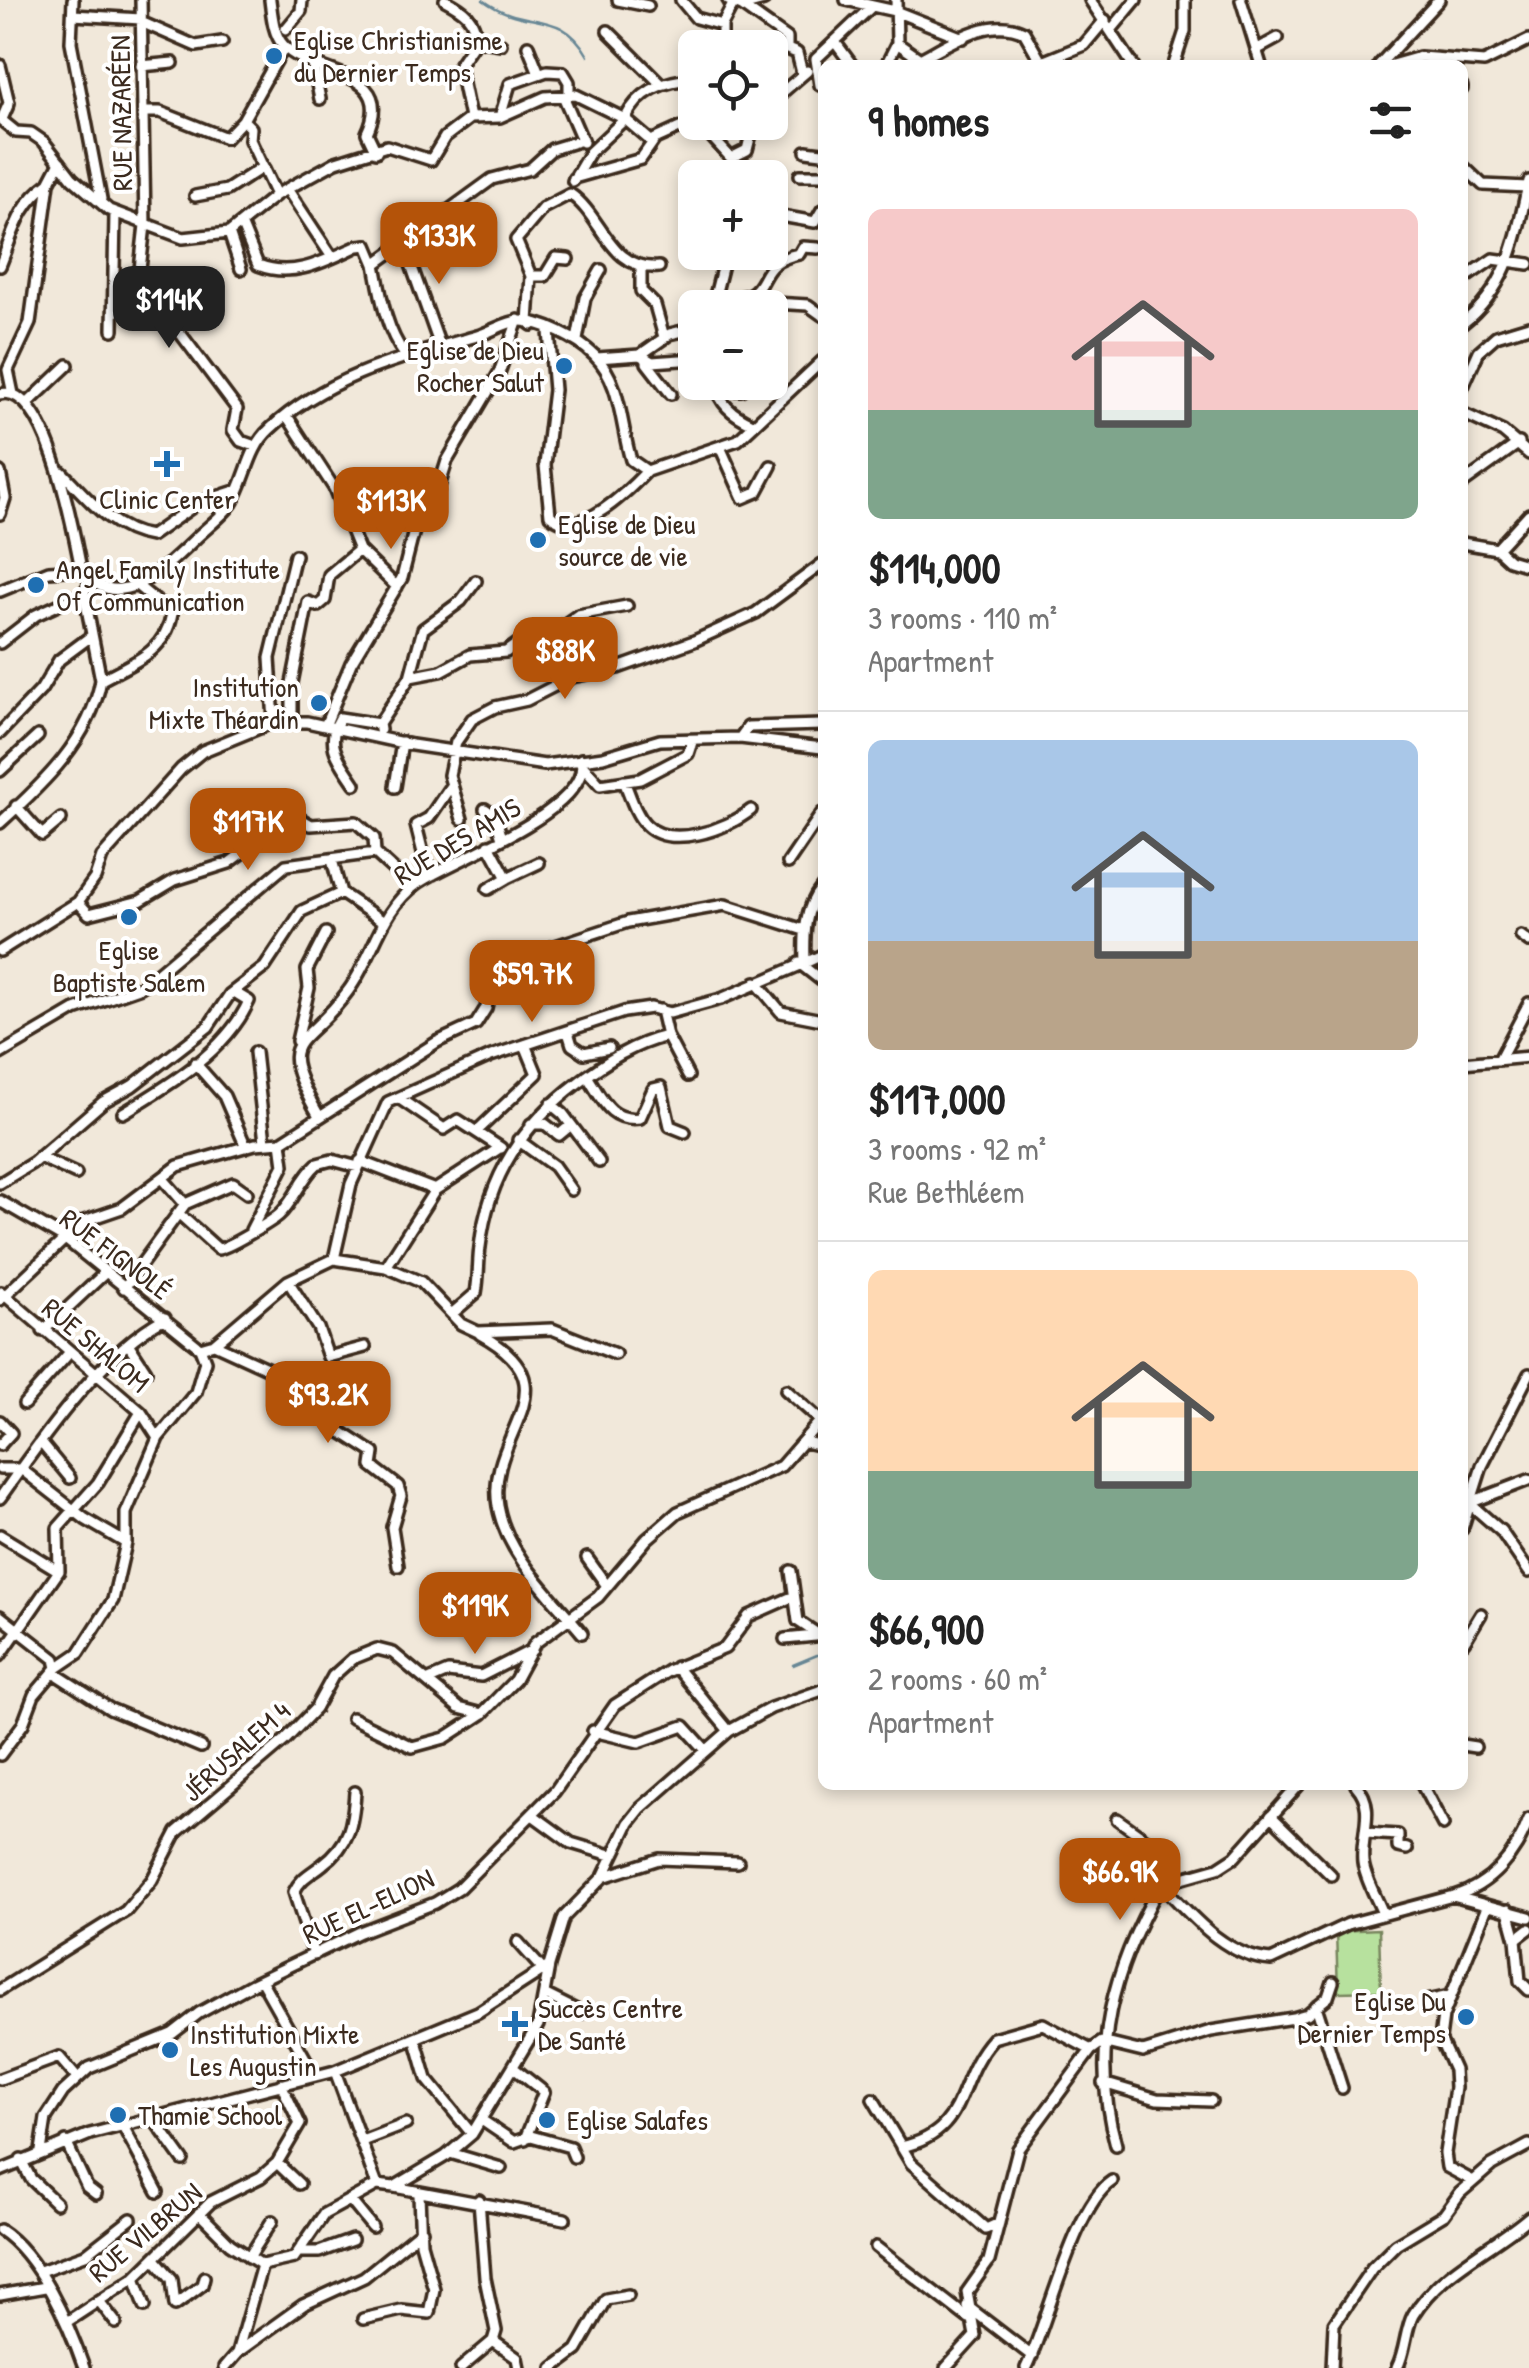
<!DOCTYPE html>
<html lang="en">
<head>
<meta charset="utf-8">
<style>
  :root { --surface:#fff; --page:#f6f6f6; --text:#222; --muted:#767676; --line:#e0e0e0; --accent:#b45309 }
  body { margin:0; font-family:"Patrick Hand",sans-serif; background:var(--page); color:var(--text); height:100vh; display:flex; flex-direction:column; font-size:38px; white-space:nowrap }
  * { box-sizing:border-box; margin:0 }
  p { font-size:32px; color:var(--muted) }
  .icon { flex:none; width:55px; height:55px; fill:none; stroke:currentColor; stroke-width:2; stroke-linecap:round; stroke-linejoin:round }
  .map { position:relative; flex:1; overflow:hidden }
  .panel { position:absolute; left:818px; top:60px; width:650px; height:1730px; display:flex; flex-direction:column; background:var(--surface); border-radius:15px; box-shadow:0 5px 15px #0003 }
  .panel>* { flex:none }
  .fabs { position:absolute; left:678px; top:30px; display:grid; gap:20px }
  .fabs a { display:grid; place-items:center; width:110px; height:110px; border-radius:15px; background:var(--surface); box-shadow:0 5px 15px #0003; font-size:50px }
  .price { position:absolute; translate:-50% -85px; padding:0 22px; border-radius:20px; background:var(--accent); color:#fff; font-size:32px; line-height:65px; filter:drop-shadow(0 2px 5px #0008) }
  .price::after { content:''; position:absolute; left:50%; top:60px; width:30px; height:22px; margin-left:-15px; background:inherit; clip-path:polygon(0 0,100% 0,50% 100%) }
  .price.active { background:#222; color:#fff }
  ul { padding:0; list-style:none }
  li { display:grid; align-content:center; gap:20px; height:530px; padding:0 50px }
  li+li { border-top:2px solid var(--line) }
  li span { display:grid; place-items:center; height:310px; border-radius:15px; color:#555 }
  li>.icon { margin-inline-start:auto }
  span .icon { width:180px; height:180px; fill:#fffc; stroke-width:1 }
  li b { font-size:42px }
  h2 { display:flex; justify-content:space-between; align-items:center; height:120px; padding:0 50px; font-size:42px }
  .map>svg:first-child { display:block }
  .green { fill:#b7e19e; stroke:#79865e; stroke-width:2.5 }
  .lines { fill:none; stroke-linecap:round; stroke-linejoin:round }
  .stream { stroke:#678795; stroke-width:2.5 }
  .minor-casing { stroke:#3b2a1e; stroke-width:16 }
  .minor { stroke:#fff; stroke-width:9 }
  .poi-dot { fill:#1f6fb2; stroke:#fff; stroke-width:4 }
  .labels { text-anchor:middle; dominant-baseline:central; stroke-width:8; stroke-linejoin:round; paint-order:stroke }
  .poi-label { font-size:28px; fill:#3b2a1e; stroke:#fff; text-anchor:start }
  .street-label { font-size:28px; fill:#3b2a1e; stroke:#fff }
</style>
</head>
<body>
<div class="map">
<svg width="1529" height="2368" viewBox="0 0 1529 2368">
  <rect width="100%" height="100%" fill="#f1e8da"/>
  <filter id="ink" filterUnits="userSpaceOnUse"><feTurbulence type="fractalNoise" baseFrequency=".01" numOctaves="2"/><feDisplacementMap in="SourceGraphic" scale="20" xChannelSelector="R" yChannelSelector="G"/><feConvolveMatrix kernelMatrix="1 2 1 2 8 2 1 2 1" color-interpolation-filters="sRGB"/></filter>
  <g filter="url(#ink)">
    <path class="green" d="M1379 1929 1381 1991 1338 1992 1336 1931Z"/>
    <g class="lines">
      <path class="stream" d="M483 0C526 32 560 6 588 56
        M1462 1158H1463
        M793 1665 822 1653
        M0 2177 10 2172"/>
      <g class="minor-casing">
        <path id="minor" d="M73 0 71 42 101 199
          M141 0 145 225 139 278 237 409 233 430 241 441 255 446
          M270 0C272 15 273 33 283 45 310 77 398 67 367 133L376 152
          M445 0C464 10 475 17 476 40L459 65 470 118
          M618 0 648 6
          M681 0 696 18 722 25
          M728 0 742 6 764 0
          M846 0 895 11 963 38
          M1090 0 1133 65
          M1241 0 1261 65
          M742 6 787 38V49L797 53 802 73
          M73 15 141 19
          M141 22 196 46 222 42
          M286 29 301 11 302 0
          M1112 29 1136 0
          M608 31 660 83
          M476 40 501 44
          M835 42 852 65
          M897 43 920 59C950 43 990 15 1024 32L1043 65
          M528 46 539 73
          M722 48V25L733 4
          M1256 50 1278 38
          M1042 62 1084 45 1105 20
          M0 65 9 103 2 119
          M313 65 320 99
          M886 65 897 43 896 0
          M1174 65 1185 31V0
          M1379 65 1439 0
          M1392 65 1420 57 1484 62 1529 40
          M141 66 173 63
          M820 85 816 59 870 8
          M1462 87V89
          M564 98 583 142
          M770 103 807 71
          M144 112H160L226 138 243 120
          M500 117 510 84 547 71 563 72 569 82V94
          M0 119 16 132 31 133 44 142 72 178 109 210 183 238 229 233 276 195 336 162 387 146 431 160 445 137 470 118 500 117 545 97 576 95 625 119C639 90 664 80 695 79
          M698 122 731 158 741 178
          M806 151 822 153
          M731 158 747 150 754 122
          M1464 167 1483 185 1528 187
          M800 175H822
          M574 178 641 159 655 139 695 121
          M573 181 590 152 625 119 652 142
          M287 189 332 257
          M276 195 250 140 251 128 243 120 284 47
          M195 196 227 190 263 167
          M770 214 815 222 822 210
          M242 226 258 265C294 279 325 261 358 246L367 245 375 264
          M229 233 241 269
          M404 245 440 346
          M0 266C14 232 18 205 49 183
          M641 267V291L655 305 664 337
          M531 276H545L556 258 568 259
          M1462 280 1493 259 1529 264
          M715 298C784 302 743 265 799 254L803 247 818 248
          M712 308 726 252
          M770 311 774 303 808 305 822 315
          M1462 324C1510 286 1516 237 1529 181
          M532 325 528 322 531 276 516 240 543 208 570 194C603 216 609 271 659 267
          M113 330 115 213
          M549 331 554 390 545 465 550 515C579 541 628 491 647 471
          M577 340 585 298 601 270
          M405 355C385 328 381 296 375 264L492 179 530 169 552 149 582 140
          M640 355 652 362 695 359
          M597 358 640 355 670 334 695 328
          M647 363 671 394
          M714 382C720 404 731 414 753 424
          M717 389 741 390
          M1462 389 1479 351 1496 336 1529 326
          M0 394C48 382 74 535 81 569 117 617 164 569 194 540 206 528 222 517 232 503 247 479 248 449 270 429 326 376 404 357 477 336 489 333 507 321 519 321 541 320 579 340 594 355 622 382 620 425 631 460L647 471 738 440 822 361
          M13 394 8 370 30 323 49 183 60 162
          M27 404 68 365
          M1462 413 1503 432 1529 454
          M287 416 334 488 359 550 329 575 325 600 318 606 308 602 292 683V721
          M721 449 743 498 757 492 771 466
          M0 472 5 498 0 514
          M62 472C88 499 113 531 151 536L198 503 238 490
          M1462 484 1519 443
          M1462 543 1497 549 1529 514
          M1497 549 1509 560 1529 566
          M359 550 397 587
          M0 591 49 571 81 569
          M0 643 36 615 84 593
          M410 677 423 629 461 601 476 581
          M101 680C132 663 165 653 172 614L139 587
          M274 722 270 658 295 555
          M379 724 410 677 441 671 470 655 506 652 531 634 561 627 578 615 627 606
          M325 726 351 663 402 578 419 511 438 490 447 461 499 373 518 320
          M0 733 41 690 59 660 90 637
          M740 738 748 727 822 725
          M583 766 600 785 640 779 688 754 692 742
          M0 771 38 736
          M624 781C630 795 635 814 646 825 670 849 726 830 751 810
          M355 784C340 761 324 745 340 718L379 724 380 730
          M395 787 402 742
          M16 806 42 835 61 819
          M485 809 495 816 502 838
          M462 819 449 775 456 742 472 719 495 707 527 700 572 677 618 668 694 641 756 613 822 564
          M0 823C43 784 90 740 101 680L84 593 91 581
          M489 845 507 878 539 863
          M332 860 341 893 381 920
          M788 863 822 813
          M434 874 424 857 416 825 429 818 450 787
          M488 889 507 878
          M78 902 89 914 140 901 175 880 229 863 294 815 311 825 356 822 374 838 375 853 398 874 417 884
          M1521 936 1529 942
          M543 950 556 968
          M0 951 78 902 95 878 102 857 181 769 203 751 274 722H307L412 745 545 765 603 757 660 740 740 738 822 748
          M799 963 822 981
          M805 963 822 955
          M756 982 781 1012 822 1020
          M661 1010 667 1036 688 1076
          M568 1032 572 1045 584 1053 609 1048
          M297 1041 309 988 307 970 326 933
          M255 1052 265 1142
          M0 1054 75 1010 141 987 286 865 375 853
          M1499 1060 1529 1003
          M195 1063 224 1096 246 1147
          M1462 1063 1529 1057
          M587 1076C602 1098 609 1122 640 1118L653 1089 661 1087 670 1126 685 1132
          M400 1099 444 1129 458 1120 501 1148
          M551 1104 563 1114 599 1162
          M123 1113C168 1086 227 1051 249 1001L234 992
          M319 1116C271 1032 304 1052 348 991 375 954 379 911 418 883 451 860 594 810 581 759
          M531 1124H545L559 1135 571 1125
          M477 1131 537 1074 526 1047
          M518 1140 554 1166 571 1190
          M39 1157 76 1174
          M360 1161 435 1190
          M0 1183 34 1162 103 1102 132 1086 208 1027 230 994 265 967 302 911 341 893
          M0 1201 64 1238 200 1348
          M185 1204 233 1183 247 1193
          M178 1213 218 1249C226 1249 271 1222 279 1215 293 1203 301 1178 317 1164L332 1160 358 1167
          M251 1230 284 1165 281 1142
          M334 1259 351 1184 388 1102 491 1056 624 1012 651 1008 670 1013 721 999 805 963C804 934 804 909 822 887
          M386 1267 435 1190 498 1149
          M288 1281 318 1328 328 1357 365 1347
          M124 1288 185 1204 164 1180
          M1 1292 141 1412 158 1438
          M0 1300 84 1221 122 1208 178 1166 255 1144 281 1142 437 1042 476 1024 486 1008 491 984 543 950 628 922 725 905 804 930
          M454 1312 476 1293C479 1277 478 1262 480 1247 488 1176 523 1124 579 1082 607 1061 633 1044 667 1036
          M43 1331 106 1272
          M480 1334C578 1388 485 1432 498 1506 507 1556 552 1596 582 1633
          M214 1344 271 1370 333 1416 332 1426 374 1453 372 1466 398 1486 401 1496 392 1527 398 1566
          M129 1345 146 1371
          M200 1348 214 1344 288 1281 334 1259 386 1267 421 1282 461 1324 478 1332 552 1329 615 1354
          M786 1390 821 1421
          M24 1404 70 1352
          M0 1421 11 1433 0 1445
          M805 1442 822 1446
          M42 1444 70 1478
          M0 1469H21L85 1519 126 1543
          M1529 1480 1469 1503 1501 1531 1529 1572
          M0 1498C41 1440 102 1351 165 1318
          M1462 1529 1482 1466 1529 1374
          M0 1535 59 1571
          M587 1558 607 1586
          M791 1571 798 1621 822 1637
          M0 1616 55 1659 57 1668
          M785 1639 815 1636
          M1464 1642 1481 1614
          M0 1656 59 1571 58 1528 98 1483 141 1412
          M676 1667 729 1731
          M54 1673 110 1709 201 1747
          M429 1680 448 1672 481 1676 532 1650
          M352 1718 412 1747 445 1738 482 1714
          M593 1731 639 1742 684 1726 704 1748
          M1462 1745 1475 1747
          M0 1755 23 1724 34 1695 57 1668 79 1653 113 1600 126 1543V1513L158 1438 196 1392 205 1361 200 1348
          M1356 1785C1377 1808 1360 1835 1363 1862 1365 1879 1377 1898 1383 1914
          M1422 1785 1443 1825
          M534 1816 571 1843 611 1855
          M1271 1816 1331 1875
          M1117 1819 1148 1841 1175 1878
          M1366 1833 1398 1835V1847L1407 1849
          M603 1877 659 1859 738 1862
          M1161 1884C1191 1915 1225 1957 1271 1960L1348 1924 1453 1896 1529 1917
          M1454 1896C1491 1885 1516 1855 1529 1819
          M1508 1910 1516 1939
          M1529 1929 1516 1939 1520 1981 1529 1990
          M518 1942 543 1970
          M314 1955 294 1892C301 1877 311 1874 323 1864 350 1844 353 1823 355 1792
          M261 1980 314 2074
          M0 1990 126 1911 152 1880 177 1832 284 1741 315 1709 333 1676 352 1659 377 1649 393 1653 459 1708 482 1714 515 1680 535 1643 598 1597 647 1539 678 1512 781 1466 822 1419
          M546 1995 582 2013
          M1427 2001 1450 1996
          M1316 2006 1342 2088
          M416 2041 427 2079 472 2134
          M515 2069 544 2092 525 2139
          M335 2071 478 2012 549 1966 564 1917 603 1877 629 1823 641 1808 729 1731 771 1708 822 1690
          M0 2079 59 2057 77 2078
          M1103 2083 1157 2099 1211 2101
          M873 2099 911 2163 986 2229 999 2223
          M152 2117 183 2160
          M483 2121 514 2142 531 2136 570 2147 574 2157
          M123 2126 158 2192
          M362 2141 406 2124
          M66 2142 87 2187 96 2194
          M1116 2145C1089 2050 1113 1969 1161 1884L1218 1868 1235 1857 1299 1785
          M901 2147C970 2132 953 2082 993 2038L1043 2024 1091 2050
          M41 2151 46 2118 63 2092 89 2068 172 2034 199 2013 252 1984 360 1932 435 1903 459 1888 555 1791 615 1705 668 1671 725 1648 749 1616 792 1597
          M450 2153 501 2168
          M21 2160 31 2179 56 2203
          M277 2163 299 2184
          M0 2171 90 2134 335 2071 377 2185
          M1473 2181 1447 2167 1445 2153 1455 2088 1454 2070 1440 2039 1443 2016 1487 1907
          M394 2187 565 2219
          M351 2201 372 2227
          M199 2213 230 2244 262 2265
          M0 2230C39 2255 69 2325 84 2368
          M876 2247 968 2318
          M299 2252H319L352 2240
          M249 2257 272 2221
          M155 2259 172 2279 175 2305 202 2285 204 2277
          M40 2271 85 2255 131 2219
          M135 2277 145 2306
          M0 2295 45 2287
          M99 2301 116 2323
          M967 2306 1032 2356
          M363 2319 401 2310 429 2313 434 2289 421 2243 419 2195
          M68 2321 135 2277 211 2202 261 2177 277 2163 300 2124 281 2084
          M493 2341 517 2358 519 2368
          M239 2351 303 2305 364 2277 422 2230
          M224 2368 237 2353 262 2265 294 2258 324 2214 377 2185 394 2187 446 2156 472 2134 538 2025 549 1966
          M461 2368 493 2341 496 2331 485 2278 479 2200
          M553 2368 577 2350 606 2299 628 2295
          M946 2368 975 2336 967 2292 989 2261 1018 2149 1091 2050 1102 2042 1143 2052 1211 2031 1293 2018 1307 2014 1328 1997 1333 1982
          M1026 2368C1048 2323 1074 2206 1112 2181
          M1332 2368 1334 2324 1372 2268 1396 2244 1444 2215 1460 2193 1492 2165 1529 2145
          M1397 2368C1406 2351 1405 2330 1413 2315 1439 2271 1492 2249 1529 2217"/>
      </g>
      <use href="#minor" class="minor"/>
    </g>
  </g>
  <g class="poi-dot">
    <circle cx="274" cy="56" r="10"/>
    <circle cx="564" cy="366" r="10"/>
    <path d="M162 449h10v10h10v10h-10v10h-10v-10h-10v-10h10z"/>
    <circle cx="538" cy="540" r="10"/>
    <circle cx="36" cy="585" r="10"/>
    <circle cx="319" cy="703" r="10"/>
    <circle cx="129" cy="917" r="10"/>
    <circle cx="1466" cy="2017" r="10"/>
    <path d="M510 2009h10v10h10v10h-10v10h-10v-10h-10v-10h10z"/>
    <circle cx="170" cy="2050" r="10"/>
    <circle cx="118" cy="2115" r="10"/>
    <circle cx="547" cy="2120" r="10"/>
  </g>
  <g class="labels">
    <g class="poi-label">
      <text x="294" y="40">Eglise Christianisme<tspan x="294" dy="32">du Dernier Temps</tspan></text>
      <text x="544" y="350" text-anchor="end">Eglise de Dieu<tspan x="544" dy="32">Rocher Salut</tspan></text>
      <text x="167" y="499" text-anchor="middle">Clinic Center</text>
      <text x="558" y="524">Eglise de Dieu<tspan x="558" dy="32">source de vie</tspan></text>
      <text x="56" y="569">Angel Family Institute<tspan x="56" dy="32">Of Communication</tspan></text>
      <text x="299" y="687" text-anchor="end">Institution<tspan x="299" dy="32">Mixte Théardin</tspan></text>
      <text x="129" y="950" text-anchor="middle">Eglise<tspan x="129" dy="32">Baptiste Salem</tspan></text>
      <text x="1446" y="2001" text-anchor="end">Eglise Du<tspan x="1446" dy="32">Dernier Temps</tspan></text>
      <text x="538" y="2008">Succès Centre<tspan x="538" dy="32">De Santé</tspan></text>
      <text x="190" y="2034">Institution Mixte<tspan x="190" dy="32">Les Augustin</tspan></text>
      <text x="138" y="2115">Thamie School</text>
      <text x="567" y="2120">Eglise Salafes</text>
    </g>
    <g class="street-label">
      <text transform="translate(121 113) rotate(-91)">RUE NAZARÉEN</text>
      <text transform="translate(457 841) rotate(-31)">RUE DES AMIS</text>
      <text transform="translate(116 1254) rotate(37)">RUE FIGNOLÉ</text>
      <text transform="translate(96 1345) rotate(40)">RUE SHALOM</text>
      <text transform="translate(236 1751) rotate(-42)">JÉRUSALEM 4</text>
      <text transform="translate(368 1906) rotate(-25)">RUE EL-ELION</text>
      <text transform="translate(145 2232) rotate(-40)">RUE VILBRUN</text>
    </g>
  </g>
</svg>
<div class="fabs">
<a><svg class="icon" aria-label="locate" viewBox="0 0 24 24"><circle cx="12" cy="12" r="6"/><path d="M12 2v4M12 18v4M2 12h4M18 12h4"/></svg></a>
<a>+</a>
<a>−</a>
</div>
<b class="price" style="left:439px;top:287px">$133K</b>
<b class="price active" style="left:169px;top:351px">$114K</b>
<b class="price" style="left:391px;top:552px">$113K</b>
<b class="price" style="left:565px;top:702px">$88K</b>
<b class="price" style="left:248px;top:873px">$117K</b>
<b class="price" style="left:532px;top:1025px">$59.7K</b>
<b class="price" style="left:328px;top:1446px">$93.2K</b>
<b class="price" style="left:475px;top:1657px">$119K</b>
<b class="price" style="left:1120px;top:1923px">$66.9K</b>
<section class="panel">
<h2>9 homes<svg class="icon" aria-label="filters" viewBox="0 0 24 24"><path d="M4 7h16M4 17h16"/><circle cx="9" cy="7" r="2"/><circle cx="15" cy="17" r="2"/></svg></h2>
<ul>
<li><span style="background:linear-gradient(#f6c9c9 65%,#7fa58c 0)"><svg class="icon" aria-label="home" viewBox="0 0 24 24"><path d="M3 11l9-7 9 7M6 9v11h12V9"/></svg></span><div><b>$114,000</b><p>3 rooms · 110 m²</p><p>Apartment</p></div></li>
<li><span style="background:linear-gradient(#a9c7e8 65%,#b9a48a 0)"><svg class="icon" aria-label="home" viewBox="0 0 24 24"><path d="M3 11l9-7 9 7M6 9v11h12V9"/></svg></span><div><b>$117,000</b><p>3 rooms · 92 m²</p><p>Rue Bethléem</p></div></li>
<li><span style="background:linear-gradient(#ffd9b3 65%,#7fa58c 0)"><svg class="icon" aria-label="home" viewBox="0 0 24 24"><path d="M3 11l9-7 9 7M6 9v11h12V9"/></svg></span><div><b>$66,900</b><p>2 rooms · 60 m²</p><p>Apartment</p></div></li>
</ul>
</section>
</div>
</body>
</html>
